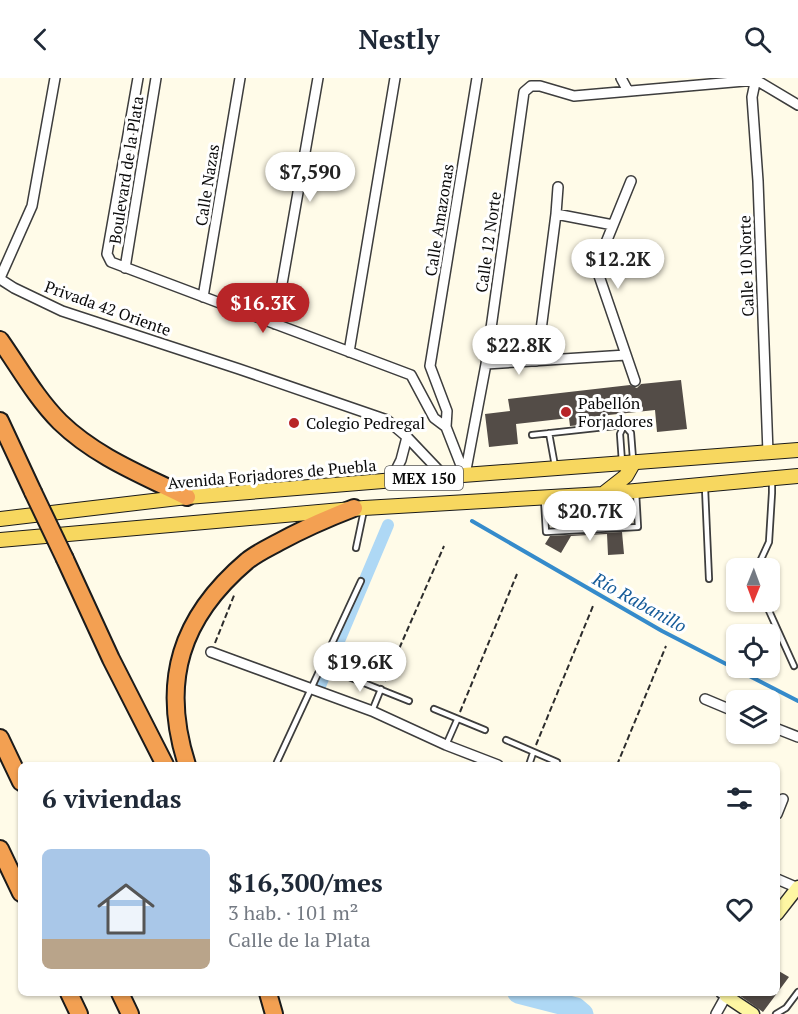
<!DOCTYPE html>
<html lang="es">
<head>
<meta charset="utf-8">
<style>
  :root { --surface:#fff; --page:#f6f6f7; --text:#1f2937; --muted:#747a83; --accent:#b82528 }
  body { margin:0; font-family:"PT Serif",serif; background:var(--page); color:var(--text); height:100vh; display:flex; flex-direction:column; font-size:22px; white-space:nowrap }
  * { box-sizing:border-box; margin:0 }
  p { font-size:20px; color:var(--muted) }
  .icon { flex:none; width:33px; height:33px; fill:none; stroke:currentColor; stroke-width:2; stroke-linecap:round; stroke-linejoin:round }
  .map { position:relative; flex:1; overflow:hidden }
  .details { position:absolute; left:18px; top:684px; width:762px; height:234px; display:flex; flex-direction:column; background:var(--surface); border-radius:9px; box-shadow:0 2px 4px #0004 }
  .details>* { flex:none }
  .needle { width:39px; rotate:181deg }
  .tools { position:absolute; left:726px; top:480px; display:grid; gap:12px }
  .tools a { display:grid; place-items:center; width:54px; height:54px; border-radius:9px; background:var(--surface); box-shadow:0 2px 4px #0004; font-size:30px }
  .price { position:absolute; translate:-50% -51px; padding:0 14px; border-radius:21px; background:#fff; color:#222; font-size:20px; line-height:39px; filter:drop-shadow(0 2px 3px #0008) }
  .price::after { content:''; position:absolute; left:50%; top:36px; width:18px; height:14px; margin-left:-9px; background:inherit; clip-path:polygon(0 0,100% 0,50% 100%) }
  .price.active { background:var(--accent); color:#fff }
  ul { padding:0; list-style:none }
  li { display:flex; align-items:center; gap:18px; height:150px; padding:0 24px }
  li span { display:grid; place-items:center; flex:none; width:168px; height:120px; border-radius:9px; color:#555 }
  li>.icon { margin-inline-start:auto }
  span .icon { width:72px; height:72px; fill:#fffc; stroke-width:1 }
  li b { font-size:26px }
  h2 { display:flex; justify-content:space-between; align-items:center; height:72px; padding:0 24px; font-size:26px }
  header { display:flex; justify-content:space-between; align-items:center; height:78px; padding:0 24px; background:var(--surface); font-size:27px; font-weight:800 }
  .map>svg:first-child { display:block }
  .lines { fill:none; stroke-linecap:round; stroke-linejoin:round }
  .stream { stroke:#358bcb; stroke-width:4 }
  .canal { stroke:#aed8f5; stroke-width:12 }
  .river { stroke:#aed8f5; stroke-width:21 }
  .building { fill:#534c47 }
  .lane-casing { stroke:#3d3d3d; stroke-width:8 }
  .street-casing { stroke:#3d3d3d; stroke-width:12 }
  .secondary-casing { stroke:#2c2c2c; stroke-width:15 }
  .primary-casing { stroke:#1b1b1b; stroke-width:16 }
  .highway-casing { stroke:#1b1b1b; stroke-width:20 }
  .path { stroke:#2c2c2c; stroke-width:2; stroke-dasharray:6 3; stroke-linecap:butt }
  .lane { stroke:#fff; stroke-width:4.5 }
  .street { stroke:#fff; stroke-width:9 }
  .secondary { stroke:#fef7a3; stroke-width:12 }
  .primary { stroke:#f7d75f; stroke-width:14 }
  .highway { stroke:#f3a052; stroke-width:16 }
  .highway-bridge-casing { stroke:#1b1b1b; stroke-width:20; stroke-linecap:butt }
  .highway-bridge { stroke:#f3a052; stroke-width:16 }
  .poi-dot { fill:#b82528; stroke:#fff; stroke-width:2 }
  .labels { text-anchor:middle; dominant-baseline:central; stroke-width:6; stroke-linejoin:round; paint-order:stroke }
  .shield { fill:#fff; stroke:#545454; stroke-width:1.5 }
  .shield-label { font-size:15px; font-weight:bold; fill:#0a0a0a }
  .street-label { font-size:16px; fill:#0a0a0a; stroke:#fff }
  .poi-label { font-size:16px; fill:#0a0a0a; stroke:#fff; text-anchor:start }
  .water-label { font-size:18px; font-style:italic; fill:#165c99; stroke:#fff }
</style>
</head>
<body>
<header><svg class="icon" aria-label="back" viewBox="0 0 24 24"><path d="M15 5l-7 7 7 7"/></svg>Nestly<svg class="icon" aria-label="search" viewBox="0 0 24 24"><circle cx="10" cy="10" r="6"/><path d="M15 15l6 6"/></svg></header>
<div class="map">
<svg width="798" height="936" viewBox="0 0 798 936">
  <rect width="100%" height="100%" fill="#fffbe8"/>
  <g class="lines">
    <path class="stream" d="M472 443 662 553 798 623"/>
    <path class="canal" d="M320 608 388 447"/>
    <path class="river" d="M518 915 576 930 583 936"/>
  </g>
  <path class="building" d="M681 302 687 351 657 354 655 332 590 339 591 346 570 348 569 340 516 346 518 366 489 369 485 336 510 333 508 321 630 307 637 310 641 306Z
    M621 436 622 445 555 449 561 440Z
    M622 454 624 476 608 477 607 456 571 458 561 475 545 466 550 458Z
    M777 892 789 899 763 934 736 915H777Z"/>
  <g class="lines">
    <g class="lane-casing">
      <path id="lane" d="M549 355 555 388
        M532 357 624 347
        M622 384 620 356 624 347 631 355 633 381
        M705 410 709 501
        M544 422 546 454 638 449 636 414
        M356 470 364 432
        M757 490 769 464 772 415V403
        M765 524 794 588
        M344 597 409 623
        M434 631 485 652
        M372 633 381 611
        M506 662 557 684
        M446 667 457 642
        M277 684 361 503
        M529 687 533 675
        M776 936 786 930 798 914"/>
    </g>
    <g class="street-casing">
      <path id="street" d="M138 0 107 176 111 184 411 297
        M621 0 628 13
        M756 0 752 19 758 103 768 375
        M631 103 596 189 635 303
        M556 136 613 147
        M125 190 156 0
        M0 200 32 128 55 0
        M0 201 14 210 62 233 239 291 387 342 407 359 445 399
        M203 219 240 0
        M275 246 318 0
        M349 274 395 0
        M537 283 556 136 558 109
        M486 286 626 277
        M411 297 434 340 446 349
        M464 395 446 349 447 333 430 288 477 0
        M465 397 486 286 524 14 531 8H540L574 18 756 2 798 27
        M391 402 401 382 407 359
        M211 574 372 633 446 667 498 687
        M705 621 736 634
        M770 648 798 659
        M777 736 783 721
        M777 801 798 810
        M716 936 726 918 721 915"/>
    </g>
    <g class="secondary-casing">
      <path id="secondary" d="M777 836 798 809
        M727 915 726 918 753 936"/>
    </g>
    <g class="primary-casing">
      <path id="primary" d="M603 416 626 398 634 384
        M0 441 187 419 383 403 798 372
        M0 462 364 430 603 416 798 398"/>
    </g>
    <g class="highway-casing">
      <path id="highway" d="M0 262C19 289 36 320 60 344 96 379 143 397 187 419
        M0 343 33 414
        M65 481 111 581 165 687
        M0 660 21 704
        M187 687C160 603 181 539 247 483 257 475 268 470 279 464 303 451 328 440 354 430
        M0 771 21 815
        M69 915 79 936
        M120 915 130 936
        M268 915 274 936"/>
    </g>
    <path class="path" d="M215 565 235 515
      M385 603 444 468
      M460 634 517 496
      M536 667 593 528
      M617 687 666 568"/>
    <use href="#lane" class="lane"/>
    <use href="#street" class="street"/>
    <use href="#secondary" class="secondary"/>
    <use href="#primary" class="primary"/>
    <use href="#highway" class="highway"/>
    <g class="highway-bridge-casing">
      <path id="highway-bridge" d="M33 414 65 481"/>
    </g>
    <use href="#highway-bridge" class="highway-bridge"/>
  </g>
  <g class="poi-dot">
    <circle cx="566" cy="334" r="6"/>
    <circle cx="294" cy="345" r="6"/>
  </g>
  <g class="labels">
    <rect class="shield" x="385" y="388" width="78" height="24" rx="4.5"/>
    <g class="shield-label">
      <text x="424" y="400">MEX 150</text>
    </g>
    <g class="street-label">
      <text transform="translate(126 92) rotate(-81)">Boulevard de la Plata</text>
      <text transform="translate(207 107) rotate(-81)">Calle Nazas</text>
      <text transform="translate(439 142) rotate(-81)">Calle Amazonas</text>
      <text transform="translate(488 164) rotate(-82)">Calle 12 Norte</text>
      <text transform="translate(746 188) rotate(-92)">Calle 10 Norte</text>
      <text transform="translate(108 230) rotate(20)">Privada 42 Oriente</text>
      <text transform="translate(272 396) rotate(-5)">Avenida Forjadores de Puebla</text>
    </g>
    <g class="poi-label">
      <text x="578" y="325">Pabellón<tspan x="578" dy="18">Forjadores</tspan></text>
      <text x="306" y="345">Colegio Pedregal</text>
    </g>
    <g class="water-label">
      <text transform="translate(640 524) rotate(29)">Río Rabanillo</text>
    </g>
  </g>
</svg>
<div class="tools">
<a><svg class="needle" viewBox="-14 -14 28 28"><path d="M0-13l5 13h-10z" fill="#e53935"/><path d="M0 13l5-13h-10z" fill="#747a83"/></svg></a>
<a><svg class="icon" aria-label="locate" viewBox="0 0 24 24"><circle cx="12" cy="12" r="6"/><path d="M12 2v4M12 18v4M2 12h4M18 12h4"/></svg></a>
<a><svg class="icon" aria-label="layers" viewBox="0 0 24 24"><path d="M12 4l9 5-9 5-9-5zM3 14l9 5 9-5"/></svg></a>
</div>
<b class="price" style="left:310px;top:125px">$7,590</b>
<b class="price" style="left:618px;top:212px">$12.2K</b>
<b class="price active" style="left:263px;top:256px">$16.3K</b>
<b class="price" style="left:519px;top:298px">$22.8K</b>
<b class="price" style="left:590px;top:464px">$20.7K</b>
<b class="price" style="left:360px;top:615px">$19.6K</b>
<section class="details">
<h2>6 viviendas<svg class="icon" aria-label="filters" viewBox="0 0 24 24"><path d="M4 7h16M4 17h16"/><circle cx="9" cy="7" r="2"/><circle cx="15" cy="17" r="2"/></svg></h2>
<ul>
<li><span style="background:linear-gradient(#a9c7e8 75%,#b9a48a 0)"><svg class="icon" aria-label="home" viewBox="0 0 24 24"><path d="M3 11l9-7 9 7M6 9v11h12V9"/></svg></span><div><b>$16,300/mes</b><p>3 hab. · 101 m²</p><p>Calle de la Plata</p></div><svg class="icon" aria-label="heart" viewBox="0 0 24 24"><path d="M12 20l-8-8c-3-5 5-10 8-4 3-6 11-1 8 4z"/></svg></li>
</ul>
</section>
</div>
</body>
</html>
